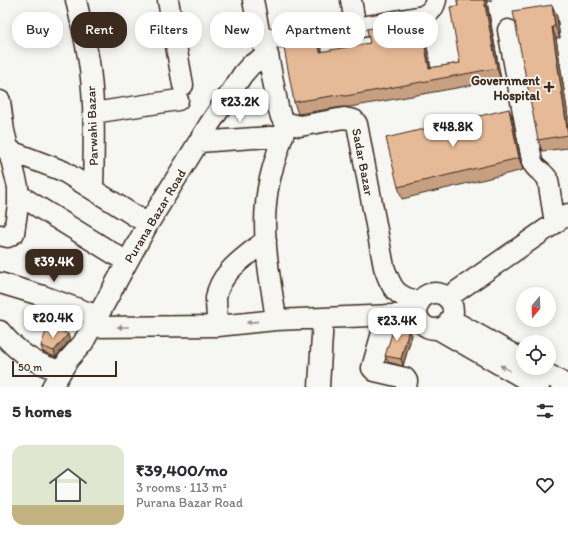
<!DOCTYPE html>
<html lang="en">
<head>
<meta charset="utf-8">
<style>
  :root { --surface:#fff; --page:#f2f2f3; --text:#2b2b33; --muted:#7c7c81; --accent:#3b2a1e }
  body { margin:0; font-family:Itim,sans-serif; background:var(--page); color:var(--text); height:100vh; display:flex; flex-direction:column; font-size:15px; white-space:nowrap }
  * { box-sizing:border-box; margin:0 }
  p { font-size:13px; color:var(--muted) }
  .icon { flex:none; width:22px; height:22px; fill:none; stroke:currentColor; stroke-width:2; stroke-linecap:round; stroke-linejoin:round }
  .map { position:relative; height:387px; overflow:hidden }
  .side { display:flex; flex-direction:column; background:var(--surface); flex:1 }
  .side>* { flex:none }
  .guide { position:absolute; left:12px; top:12px; width:544px; height:36px; display:flex; gap:8px }
  .needle { width:26px; rotate:199deg }
  .controls { position:absolute; left:516px; top:287px; display:grid; gap:8px }
  .controls a { display:grid; place-items:center; width:40px; height:40px; border-radius:50%; background:var(--surface); box-shadow:0 2px 10px #0003; font-size:20px }
  .scale { position:absolute; left:12px; bottom:10px; width:105px; box-sizing:border-box; padding-left:4px; border:2px solid #3b2a1e; border-top:0; font-size:11px; line-height:14px; white-space:nowrap; color:#3b2a1e; -webkit-text-stroke:3px #f6f6f2; paint-order:stroke }
  .price { position:absolute; translate:-50% -34px; padding:0 9px; border-radius:8px; background:#fff; color:#222; font-size:13px; line-height:26px; filter:drop-shadow(0 1px 2px #0008) }
  .price::after { content:''; position:absolute; left:50%; top:24px; width:12px; height:9px; margin-left:-6px; background:inherit; clip-path:polygon(0 0,100% 0,50% 100%) }
  .price.current { background:var(--accent); color:#fff }
  ul { padding:0; list-style:none }
  li { display:flex; align-items:center; gap:12px; height:100px; padding:0 12px }
  li span { display:grid; place-items:center; flex:none; width:112px; height:80px; border-radius:12px; color:#555 }
  li>.icon { margin-inline-start:auto }
  span .icon { width:48px; height:48px; fill:#fffc; stroke-width:1 }
  li b { font-size:17px }
  h2 { display:flex; justify-content:space-between; align-items:center; height:48px; padding:0 12px; font-size:17px }
  .tag { padding:0 14px; border-radius:16px; background:var(--surface); box-shadow:0 2px 10px #0003; font-size:14px; line-height:36px }
  .tag.current { background:var(--accent); color:#fff }
  .map>svg:first-child { display:block }
  .lines { fill:none; stroke-linecap:round; stroke-linejoin:round }
  .minor-casing { stroke:#3b2a1e; stroke-width:23 }
  .minor { stroke:#f6f6f2; stroke-width:20 }
  .wall { fill:#c7a082; stroke:#3b2a1e }
  .shaded-wall { fill:#a2826a; stroke:#3b2a1e }
  .building { fill:#e7ba97; stroke:#3b2a1e }
  .oneway { fill:#989088 }
  .poi-dot { fill:#3b2a1e; stroke:#f6f6f2; stroke-width:1.5 }
  .labels { text-anchor:middle; dominant-baseline:central; stroke-width:3.5; stroke-linejoin:round; paint-order:stroke }
  .poi-label { font-size:13px; font-weight:bold; fill:#3b2a1e; stroke:#f6f6f2; text-anchor:end }
  .street-label { font-size:13px; fill:#3b2a1e; stroke:#f6f6f2 }
</style>
</head>
<body>
<div class="map">
<svg width="568" height="387" viewBox="0 0 568 387">
  <rect width="100%" height="100%" fill="#f6f6f2"/>
  <filter id="ink" filterUnits="userSpaceOnUse"><feTurbulence type="fractalNoise" baseFrequency=".025" numOctaves="2"/><feDisplacementMap in="SourceGraphic" scale="8" xChannelSelector="R" yChannelSelector="G"/><feConvolveMatrix kernelMatrix="1 2 1 2 8 2 1 2 1" color-interpolation-filters="sRGB"/></filter>
  <g filter="url(#ink)">
    <g class="lines">
      <g class="minor-casing">
        <path id="minor" d="M76 0C81 23 87 46 90 69 95 109 94 148 93 188
          M168 0 183 85
          M253 0 261 41 268 55 278 107 281 117 287 123 300 126 344 118 354 120 357 124 384 267C392 289 395 296 419 302
          M351 0 356 28
          M508 30 532 161C535 171 544 171 548 180L555 223
          M270 39 356 28 423 16C431 12 434 8 436 0
          M0 101 4 131 18 187V205L14 233 8 237 0 235
          M93 113 178 100
          M199 142 283 136
          M0 147 63 171 148 224
          M19 195 127 262
          M0 283 40 295 98 316
          M417 311a18 18 0 1 1 36 0a18 18 0 1 1-36 0Z
          M447 298 568 214
          M387 315 372 368 375 371 405 378 407 381 406 387
          M450 319 523 360
          M276 320C271 282 262 242 266 204 268 176 279 149 287 123
          M218 326C217 317 216 307 216 298 219 272 248 255 266 240
          M92 327 218 326 276 320 417 314
          M438 329 539 387
          M0 331C17 352 35 364 61 371
          M537 368 568 386
          M52 387 68 360 83 343 148 224 209 125 243 74 251 65 268 55
          M319 387 323 318"/>
      </g>
      <use href="#minor" class="minor"/>
    </g>
    <path class="wall" d="M457 0H492L487 1 501 80 350 107H342L298 114 294 102 321 44 322 52 370 43 424 31 431 68 460 63 458 6Z
      M552 5 557 17 560 38H556L568 116V148L542 151 538 140Z
      M509 109 513 120 523 170 402 199 398 187Z
      M412 335 403 366 388 362 385 356Z
      M70 340 56 357 43 352 41 346Z"/>
    <path class="shaded-wall" d="M484 0H486L501 80 497 68Z
      M552 5 557 17 560 38 555 26Z
      M420 20 424 31 433 80 429 68Z
      M552 27 556 38 568 116V133Z
      M317 32 321 44 324 64 320 52Z
      M509 109 513 120 523 170 519 158Z
      M409 329 412 335 403 366 401 359Z
      M68 334 70 340 56 357 54 351Z"/>
    <path class="building" d="M457 0H484L497 68 346 96 338 95 294 102 282 37 317 32 320 52 370 43 367 29 420 20 429 68 460 63 450 7 458 6Z
      M552 5 555 26 552 27 568 135 538 140 513 11Z
      M509 109 519 158 398 187 386 138Z
      M395 324 409 329 401 359 385 356Z
      M48 326 68 334 54 351 41 346Z"/>
    <defs><path id="oneway-solid" d="M-6-.8H1V-3.2L6.5 0L1 3.2V.8H-6Z"/></defs>
    <g class="oneway">
      <use href="#oneway-solid" transform="translate(252 322) rotate(174)"/>
      <use href="#oneway-solid" transform="translate(123 327) rotate(180)"/>
      <use href="#oneway-solid" transform="translate(505 368) rotate(-150)"/>
    </g>
  </g>
  <path class="poi-dot" d="M547 81h4v4h4v4h-4v4h-4v-4h-4v-4h4z"/>
  <g class="labels">
    <g class="poi-label">
      <text x="540" y="80">Government<tspan x="540" dy="15">Hospital</tspan></text>
    </g>
    <g class="street-label">
      <text transform="translate(92 126) rotate(-92)">Parwahi Bazar</text>
      <text transform="translate(363 162) rotate(79)">Sadar Bazar</text>
      <text transform="translate(155 216) rotate(-59)">Purana Bazar Road</text>
    </g>
  </g>
</svg>
<div class="controls">
<a><svg class="needle" viewBox="-14 -14 28 28"><path d="M0-13l5 13h-10z" fill="#e53935"/><path d="M0 13l5-13h-10z" fill="#7c7c81"/></svg></a>
<a><svg class="icon" aria-label="locate" viewBox="0 0 24 24"><circle cx="12" cy="12" r="6"/><path d="M12 2v4M12 18v4M2 12h4M18 12h4"/></svg></a>
</div>
<div class="scale">50 m</div>
<b class="price" style="left:240px;top:123px">₹23.2K</b>
<b class="price" style="left:453px;top:148px">₹48.8K</b>
<b class="price current" style="left:54px;top:283px">₹39.4K</b>
<b class="price" style="left:53px;top:339px">₹20.4K</b>
<b class="price" style="left:397px;top:342px">₹23.4K</b>
<div class="guide">
<a class="tag">Buy</a>
<a class="tag current">Rent</a>
<a class="tag">Filters</a>
<a class="tag">New</a>
<a class="tag">Apartment</a>
<a class="tag">House</a>
</div>
</div>
<section class="side">
<h2>5 homes<svg class="icon" aria-label="filters" viewBox="0 0 24 24"><path d="M4 7h16M4 17h16"/><circle cx="9" cy="7" r="2"/><circle cx="15" cy="17" r="2"/></svg></h2>
<ul>
<li><span style="background:linear-gradient(#dfe7d0 75%,#c2b280 0)"><svg class="icon" aria-label="home" viewBox="0 0 24 24"><path d="M3 11l9-7 9 7M6 9v11h12V9"/></svg></span><div><b>₹39,400/mo</b><p>3 rooms · 113 m²</p><p>Purana Bazar Road</p></div><svg class="icon" aria-label="heart" viewBox="0 0 24 24"><path d="M12 20l-8-8c-3-5 5-10 8-4 3-6 11-1 8 4z"/></svg></li>
</ul>
</section>
</body>
</html>
